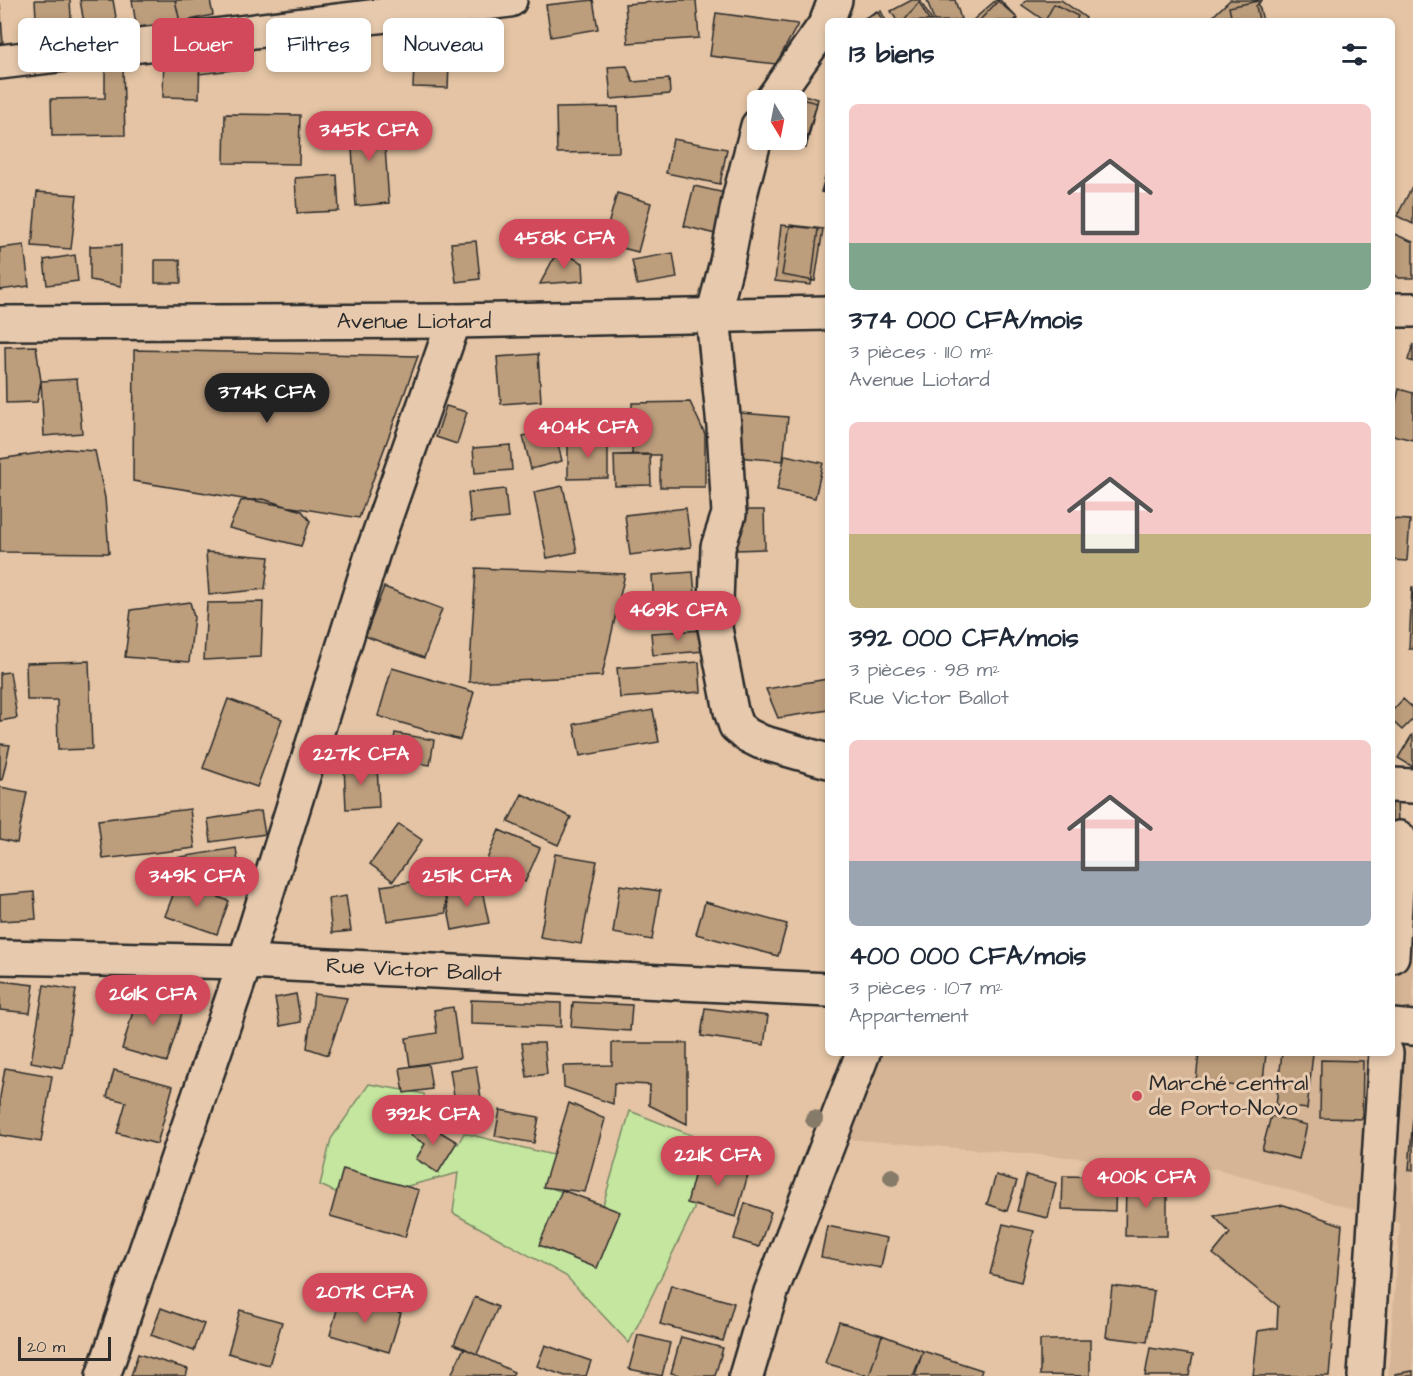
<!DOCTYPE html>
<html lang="fr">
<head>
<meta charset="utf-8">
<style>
  :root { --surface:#fff; --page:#f6f6f7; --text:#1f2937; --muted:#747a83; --accent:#d1495b }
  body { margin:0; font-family:"Architects Daughter",sans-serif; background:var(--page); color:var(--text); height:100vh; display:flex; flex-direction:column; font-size:22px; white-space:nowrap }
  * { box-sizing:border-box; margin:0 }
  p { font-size:20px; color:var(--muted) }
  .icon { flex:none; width:33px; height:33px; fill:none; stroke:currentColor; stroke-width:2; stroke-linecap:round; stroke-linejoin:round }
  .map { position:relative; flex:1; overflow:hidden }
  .drawer { position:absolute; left:825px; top:18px; width:570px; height:1038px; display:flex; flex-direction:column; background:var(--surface); border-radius:9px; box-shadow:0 3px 9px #0003 }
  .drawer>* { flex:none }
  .banner { position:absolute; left:18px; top:18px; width:570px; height:54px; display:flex; gap:12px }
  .needle { width:39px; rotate:170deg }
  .tools { position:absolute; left:747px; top:90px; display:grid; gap:12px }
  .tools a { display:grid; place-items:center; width:60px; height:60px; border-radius:9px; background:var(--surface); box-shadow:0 3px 9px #0003; font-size:30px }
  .scale { position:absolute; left:18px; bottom:15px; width:93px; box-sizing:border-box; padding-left:6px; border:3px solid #2b2b2b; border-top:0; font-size:16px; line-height:21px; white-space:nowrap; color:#2b2b2b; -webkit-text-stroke:4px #e7caae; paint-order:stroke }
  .price { position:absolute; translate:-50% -51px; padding:0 14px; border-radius:21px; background:var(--accent); color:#fff; font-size:20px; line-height:39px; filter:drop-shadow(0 2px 3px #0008) }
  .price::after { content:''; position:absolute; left:50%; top:36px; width:18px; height:14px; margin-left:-9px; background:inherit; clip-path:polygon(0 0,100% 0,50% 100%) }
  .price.selected { background:#222; color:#fff }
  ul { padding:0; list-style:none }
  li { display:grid; align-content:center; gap:12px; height:318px; padding:0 24px }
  li span { display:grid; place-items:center; height:186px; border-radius:9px; color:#555 }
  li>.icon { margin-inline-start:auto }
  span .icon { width:108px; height:108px; fill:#fffc; stroke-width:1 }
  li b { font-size:26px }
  h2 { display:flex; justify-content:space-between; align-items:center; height:72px; padding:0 24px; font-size:26px }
  .chip { padding:0 21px; border-radius:9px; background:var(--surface); box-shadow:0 3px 9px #0003; font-size:21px; line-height:54px }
  .chip.selected { background:var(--accent); color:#fff }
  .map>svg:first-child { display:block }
  .built { fill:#d5b596 }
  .green { fill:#c5e69f; stroke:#788865; stroke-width:1.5 }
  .building { fill:#bc9d7b; stroke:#2b2b2b; stroke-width:1.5 }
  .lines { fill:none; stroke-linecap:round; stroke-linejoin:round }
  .street-casing { stroke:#2b2b2b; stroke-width:38 }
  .secondary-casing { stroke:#2b2b2b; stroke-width:38 }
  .street { stroke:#e7caae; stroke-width:33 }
  .secondary { stroke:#e7caae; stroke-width:33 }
  .tree { fill:#867a68 }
  .poi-dot { fill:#d1495b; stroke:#e7caae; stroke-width:2 }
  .labels { text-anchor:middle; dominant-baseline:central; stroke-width:6; stroke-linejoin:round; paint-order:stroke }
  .street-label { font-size:22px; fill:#2b2b2b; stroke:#e7caae }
  .poi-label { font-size:22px; fill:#2b2b2b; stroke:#e7caae; text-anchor:start }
</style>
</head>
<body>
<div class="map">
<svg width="1413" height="1376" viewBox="0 0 1413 1376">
  <rect width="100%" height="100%" fill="#e4c4a4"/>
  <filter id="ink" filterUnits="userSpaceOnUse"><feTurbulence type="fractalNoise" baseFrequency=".0167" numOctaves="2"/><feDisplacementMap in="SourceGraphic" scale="12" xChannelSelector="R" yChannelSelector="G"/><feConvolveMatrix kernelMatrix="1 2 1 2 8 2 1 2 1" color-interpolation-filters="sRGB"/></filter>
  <g filter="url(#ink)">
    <path class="built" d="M1392 827 1413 829V1376H1388L1400 1223 1217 1169 846 1139 877 1053H1392Z"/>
    <path class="green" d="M369 1084 424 1094 429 1138 458 1144 464 1133 557 1156 554 1189 603 1205 630 1111 696 1137 694 1209 629 1343 566 1276 453 1213 458 1173 353 1200 320 1185 331 1139Z"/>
    <path class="building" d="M35 0H70L72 34 37 36Z
      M80 0H113L117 23 85 29Z
      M132 0H175L180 22 137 30Z
      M175 0H210L213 15 180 22Z
      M593 0 598 29 551 37 546 5Z
      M681 0H696L699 38 628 43 625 4Z
      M912 0H920L932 21H897L891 11Z
      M927 0H955L961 19 954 21H934Z
      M996 0H1000L1018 19 1016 21H972Z
      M1026 0H1061L1086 18 1084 21H1045L1022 5Z
      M1230 0H1262L1256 6 1259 20 1208 21Z
      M998 1 1017 18 1014 21H979Z
      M1258 1 1263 21H1232L1229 7Z
      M919 2 929 21H904Z
      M0 4 3 43 0 44Z
      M1054 4 1078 16 1076 21H1045Z
      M877 11 883 21H859Z
      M881 11 886 21H860Z
      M716 13 798 24 776 64 710 56Z
      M451 18 448 88 413 87 416 22Z
      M337 28 341 58 318 62 314 32Z
      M247 41 250 68 199 74 204 46Z
      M164 51 200 52 199 98 163 97Z
      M627 66 633 82 669 79 670 94 611 99 608 67Z
      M105 68H123L125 135 52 136 51 99 105 98Z
      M790 91 818 99 805 145 784 140H796V100H787Z
      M785 95 817 103 806 148 773 140H796V100H783Z
      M618 107 619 152 557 153 556 108Z
      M225 114 300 115 299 164 224 163Z
      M383 119 389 203 356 206 350 121Z
      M673 139 727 149 720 184 666 173Z
      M828 167V194L821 192Z
      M828 171V193L822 191Z
      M337 175 339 211 297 213 295 178Z
      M1413 185V224L1397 216Z
      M694 186 725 193 715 234 684 226Z
      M37 192 77 195 71 249 32 246Z
      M617 193 651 203 638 252 603 243Z
      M781 225 818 229 811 285 775 281Z
      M790 225 823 229 815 281 782 275Z
      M1392 233 1413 242V278H1399L1392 272Z
      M476 241 480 279 456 282 451 243Z
      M24 245 29 286 0 290V248Z
      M121 245V286L90 280V246Z
      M558 250 583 263 584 281 540 284Z
      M673 253 677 278 637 285 632 260Z
      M75 255 78 281 47 285 44 260Z
      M155 260H180L181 283H155Z
      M1413 344V362L1408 360Z
      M36 346 41 381 37 402 6 403 5 347Z
      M134 350 418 356 359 518 133 481Z
      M538 354 541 401 501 404 497 357Z
      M77 379 82 433 44 436 41 381Z
      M1399 389 1413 393V440L1392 435V418Z
      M690 402 705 434V487H660V455H632V403Z
      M446 406 467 412 457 444 436 437Z
      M741 413 788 417 783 461 737 457Z
      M554 428 562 461 531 469 523 436Z
      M608 440V478L568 479V441Z
      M510 445 512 470 475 473 473 448Z
      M66 449 95 451 105 498 109 553 0 552V459Z
      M650 454 651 485 615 486 614 455Z
      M785 455 823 463 815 498 777 490Z
      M563 486 577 552 547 558 534 492Z
      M505 489 508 518 471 522 468 493Z
      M263 499 302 511 310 521 301 546 229 528 241 501Z
      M686 508 691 547 630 555 625 515Z
      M736 510H764L765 549 736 550Z
      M1392 519 1410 520 1407 561 1392 560Z
      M206 552 269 557 265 589 209 595Z
      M476 568 625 574 602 676 469 682Z
      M693 572 696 605 654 608 652 575Z
      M384 587 442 609 424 658 365 636Z
      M1412 587H1413V649H1409Z
      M190 602 194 617 189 662 125 657 131 610Z
      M263 602 261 657 204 660 207 603Z
      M704 630 705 651 653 655 651 633Z
      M89 661 92 749 58 750 57 700H27L26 663Z
      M699 662 701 692 620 698 617 668Z
      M392 668 474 692 460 740 378 716Z
      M10 672 17 718 0 721V673Z
      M828 679V710L778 718 766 689Z
      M228 699 282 719 257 787 203 768Z
      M1403 699 1413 708V719L1402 730 1392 721V711Z
      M653 710 659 742 580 756 574 724Z
      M395 733 434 740 430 765 391 759Z
      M1412 735 1413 736V767L1398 758Z
      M0 744 10 745 2 780H0Z
      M377 764 379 807 346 809 344 766Z
      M0 787 27 792 17 843 0 839Z
      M522 794 571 817 558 845 508 822Z
      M1392 797H1397L1398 824H1392Z
      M190 809 195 848 103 859 98 820Z
      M261 811 265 834 211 842 208 819Z
      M399 824 422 840 393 881 370 864Z
      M499 830 540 848 525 882 485 864Z
      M236 848 240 876 178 882 174 858Z
      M555 854 597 861 581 944 540 937Z
      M441 878 445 894 446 913 387 921 381 886Z
      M178 882 229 901 217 934 165 916Z
      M620 885 660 891 652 940 613 933Z
      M481 886 489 923 452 930 445 894Z
      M34 892 36 919 0 921V895Z
      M346 896 351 931 332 933 328 899Z
      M705 902 787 924 778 956 696 934Z
      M0 981 34 985 30 1013 0 1010Z
      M44 985 76 990 63 1068 31 1062Z
      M139 991 185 1003 167 1062 122 1049Z
      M296 994 301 1022 280 1026 275 998Z
      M314 994 347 998 328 1055 307 1048Z
      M471 1000 561 1003V1027L471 1024Z
      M573 1002 632 1005 630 1031 571 1027Z
      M453 1007 460 1058 410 1066 406 1038 437 1033 434 1010Z
      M705 1008 768 1016 764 1045 701 1036Z
      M522 1043H544L547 1074 527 1077Z
      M612 1043H687V1124L649 1105 650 1085 614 1083 613 1104 564 1087 563 1066 612 1065Z
      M1199 1053 1266 1054 1262 1089 1196 1081Z
      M1282 1053H1313L1307 1109 1276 1105Z
      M1321 1060 1363 1061 1362 1119 1320 1118Z
      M428 1064 432 1089 404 1093 400 1068Z
      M476 1066 485 1124 459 1128 450 1070Z
      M5 1068 52 1076 41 1142 0 1135V1097Z
      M114 1070 173 1086 157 1144 117 1133 126 1102 107 1097Z
      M569 1103 605 1119 585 1192 543 1187Z
      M500 1110 539 1117 534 1143 495 1136Z
      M1413 1115V1170H1409Z
      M1271 1116 1307 1125 1299 1159 1262 1150Z
      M419 1119 457 1142 438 1173 416 1159 425 1144 410 1135Z
      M699 1157 749 1171 736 1217 687 1203Z
      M343 1169 419 1190 405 1237 330 1216Z
      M996 1175 1017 1181 1007 1211 987 1204Z
      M1026 1175 1056 1183 1048 1218 1017 1211Z
      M1063 1176 1116 1177 1115 1211 1062 1209Z
      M1126 1181 1167 1182V1236H1125Z
      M562 1190 620 1212 597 1268 539 1245Z
      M745 1203 771 1212 759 1247 734 1239Z
      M1284 1205 1342 1225 1329 1376H1253L1258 1331 1277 1328 1278 1306 1213 1254 1230 1233 1214 1216Z
      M1003 1224 1034 1231 1021 1282 990 1274Z
      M827 1226 887 1238 881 1268 821 1257Z
      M671 1285 734 1303 723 1341 660 1324Z
      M1112 1286 1154 1291 1147 1342 1106 1337Z
      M341 1295 401 1313 389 1352 330 1335Z
      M475 1297 498 1307 477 1354 454 1344Z
      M161 1308 204 1324 194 1351 151 1335Z
      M240 1310 282 1322 269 1365 228 1353Z
      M839 1322 882 1335 869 1376 825 1363Z
      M638 1335 670 1343 662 1376 629 1369Z
      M882 1335 923 1351 913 1376H869Z
      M681 1337 723 1348 715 1376H683L671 1373Z
      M1040 1340H1090V1376L1040 1375Z
      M545 1345 591 1361 586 1376H565L537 1366Z
      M464 1348 514 1372 512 1376 451 1375Z
      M1150 1348 1193 1355 1189 1376H1145Z
      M923 1351 982 1370 980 1376H915Z
      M138 1354 188 1369 186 1376H131Z
      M1413 1371V1376H1395V1374Z"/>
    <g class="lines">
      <g class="street-casing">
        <path id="street" d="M0 62 510 0
          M772 100 826 24 835 0
          M758 126 740 195 727 262 713 316 724 426 729 514 718 547 715 628 731 711 736 726 747 735 761 742 828 761
          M1392 785 1413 786
          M1392 956 1399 838
          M103 1376 245 962 373 552 454 321
          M746 1376 771 1292 863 1053
          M1365 1376 1386 1053"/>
      </g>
      <g class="secondary-casing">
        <path id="secondary" d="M1392 310H1413
          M0 323 454 321 828 313
          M0 957 245 962 828 990
          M1392 1026 1413 1028"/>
      </g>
      <use href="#street" class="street"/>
      <use href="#secondary" class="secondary"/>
    </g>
    <g class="tree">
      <circle cx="814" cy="1119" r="9"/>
      <circle cx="892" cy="1177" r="9"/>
    </g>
  </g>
  <circle class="poi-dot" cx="1137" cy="1096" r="6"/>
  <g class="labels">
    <g class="street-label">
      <text x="414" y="321">Avenue Liotard</text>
      <text transform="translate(414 970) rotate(3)">Rue Victor Ballot</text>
    </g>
    <g class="poi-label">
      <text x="1149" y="1083">Marché central<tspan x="1149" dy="25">de Porto-Novo</tspan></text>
    </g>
  </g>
</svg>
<div class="tools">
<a><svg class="needle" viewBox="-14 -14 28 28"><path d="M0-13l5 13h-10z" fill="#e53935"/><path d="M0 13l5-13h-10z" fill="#747a83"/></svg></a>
</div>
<div class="scale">20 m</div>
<b class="price" style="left:369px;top:162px">345K CFA</b>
<b class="price" style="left:564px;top:270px">458K CFA</b>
<b class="price selected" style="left:267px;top:424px">374K CFA</b>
<b class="price" style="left:588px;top:459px">404K CFA</b>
<b class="price" style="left:678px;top:642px">469K CFA</b>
<b class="price" style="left:361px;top:786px">227K CFA</b>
<b class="price" style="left:197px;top:908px">349K CFA</b>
<b class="price" style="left:467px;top:908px">251K CFA</b>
<b class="price" style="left:153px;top:1026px">261K CFA</b>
<b class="price" style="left:433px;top:1146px">392K CFA</b>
<b class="price" style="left:718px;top:1187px">221K CFA</b>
<b class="price" style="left:1146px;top:1209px">400K CFA</b>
<b class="price" style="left:365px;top:1324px">207K CFA</b>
<div class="banner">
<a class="chip">Acheter</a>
<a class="chip selected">Louer</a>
<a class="chip">Filtres</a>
<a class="chip">Nouveau</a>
</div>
<section class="drawer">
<h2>13 biens<svg class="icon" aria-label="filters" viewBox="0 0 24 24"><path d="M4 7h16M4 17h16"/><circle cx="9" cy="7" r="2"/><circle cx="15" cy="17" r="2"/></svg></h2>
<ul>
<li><span style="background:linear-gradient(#f6c9c9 75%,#7fa58c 0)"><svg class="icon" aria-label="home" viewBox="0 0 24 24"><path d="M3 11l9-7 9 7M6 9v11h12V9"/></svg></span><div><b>374 000 CFA/mois</b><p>3 pièces · 110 m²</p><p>Avenue Liotard</p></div></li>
<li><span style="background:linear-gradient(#f6c9c9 60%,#c2b280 0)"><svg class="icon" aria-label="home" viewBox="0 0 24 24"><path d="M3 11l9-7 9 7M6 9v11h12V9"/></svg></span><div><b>392 000 CFA/mois</b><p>3 pièces · 98 m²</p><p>Rue Victor Ballot</p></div></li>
<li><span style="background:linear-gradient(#f6c9c9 65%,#9aa5b1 0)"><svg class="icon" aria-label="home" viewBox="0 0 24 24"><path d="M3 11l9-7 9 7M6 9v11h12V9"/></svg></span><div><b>400 000 CFA/mois</b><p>3 pièces · 107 m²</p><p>Appartement</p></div></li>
</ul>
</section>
</div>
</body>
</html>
